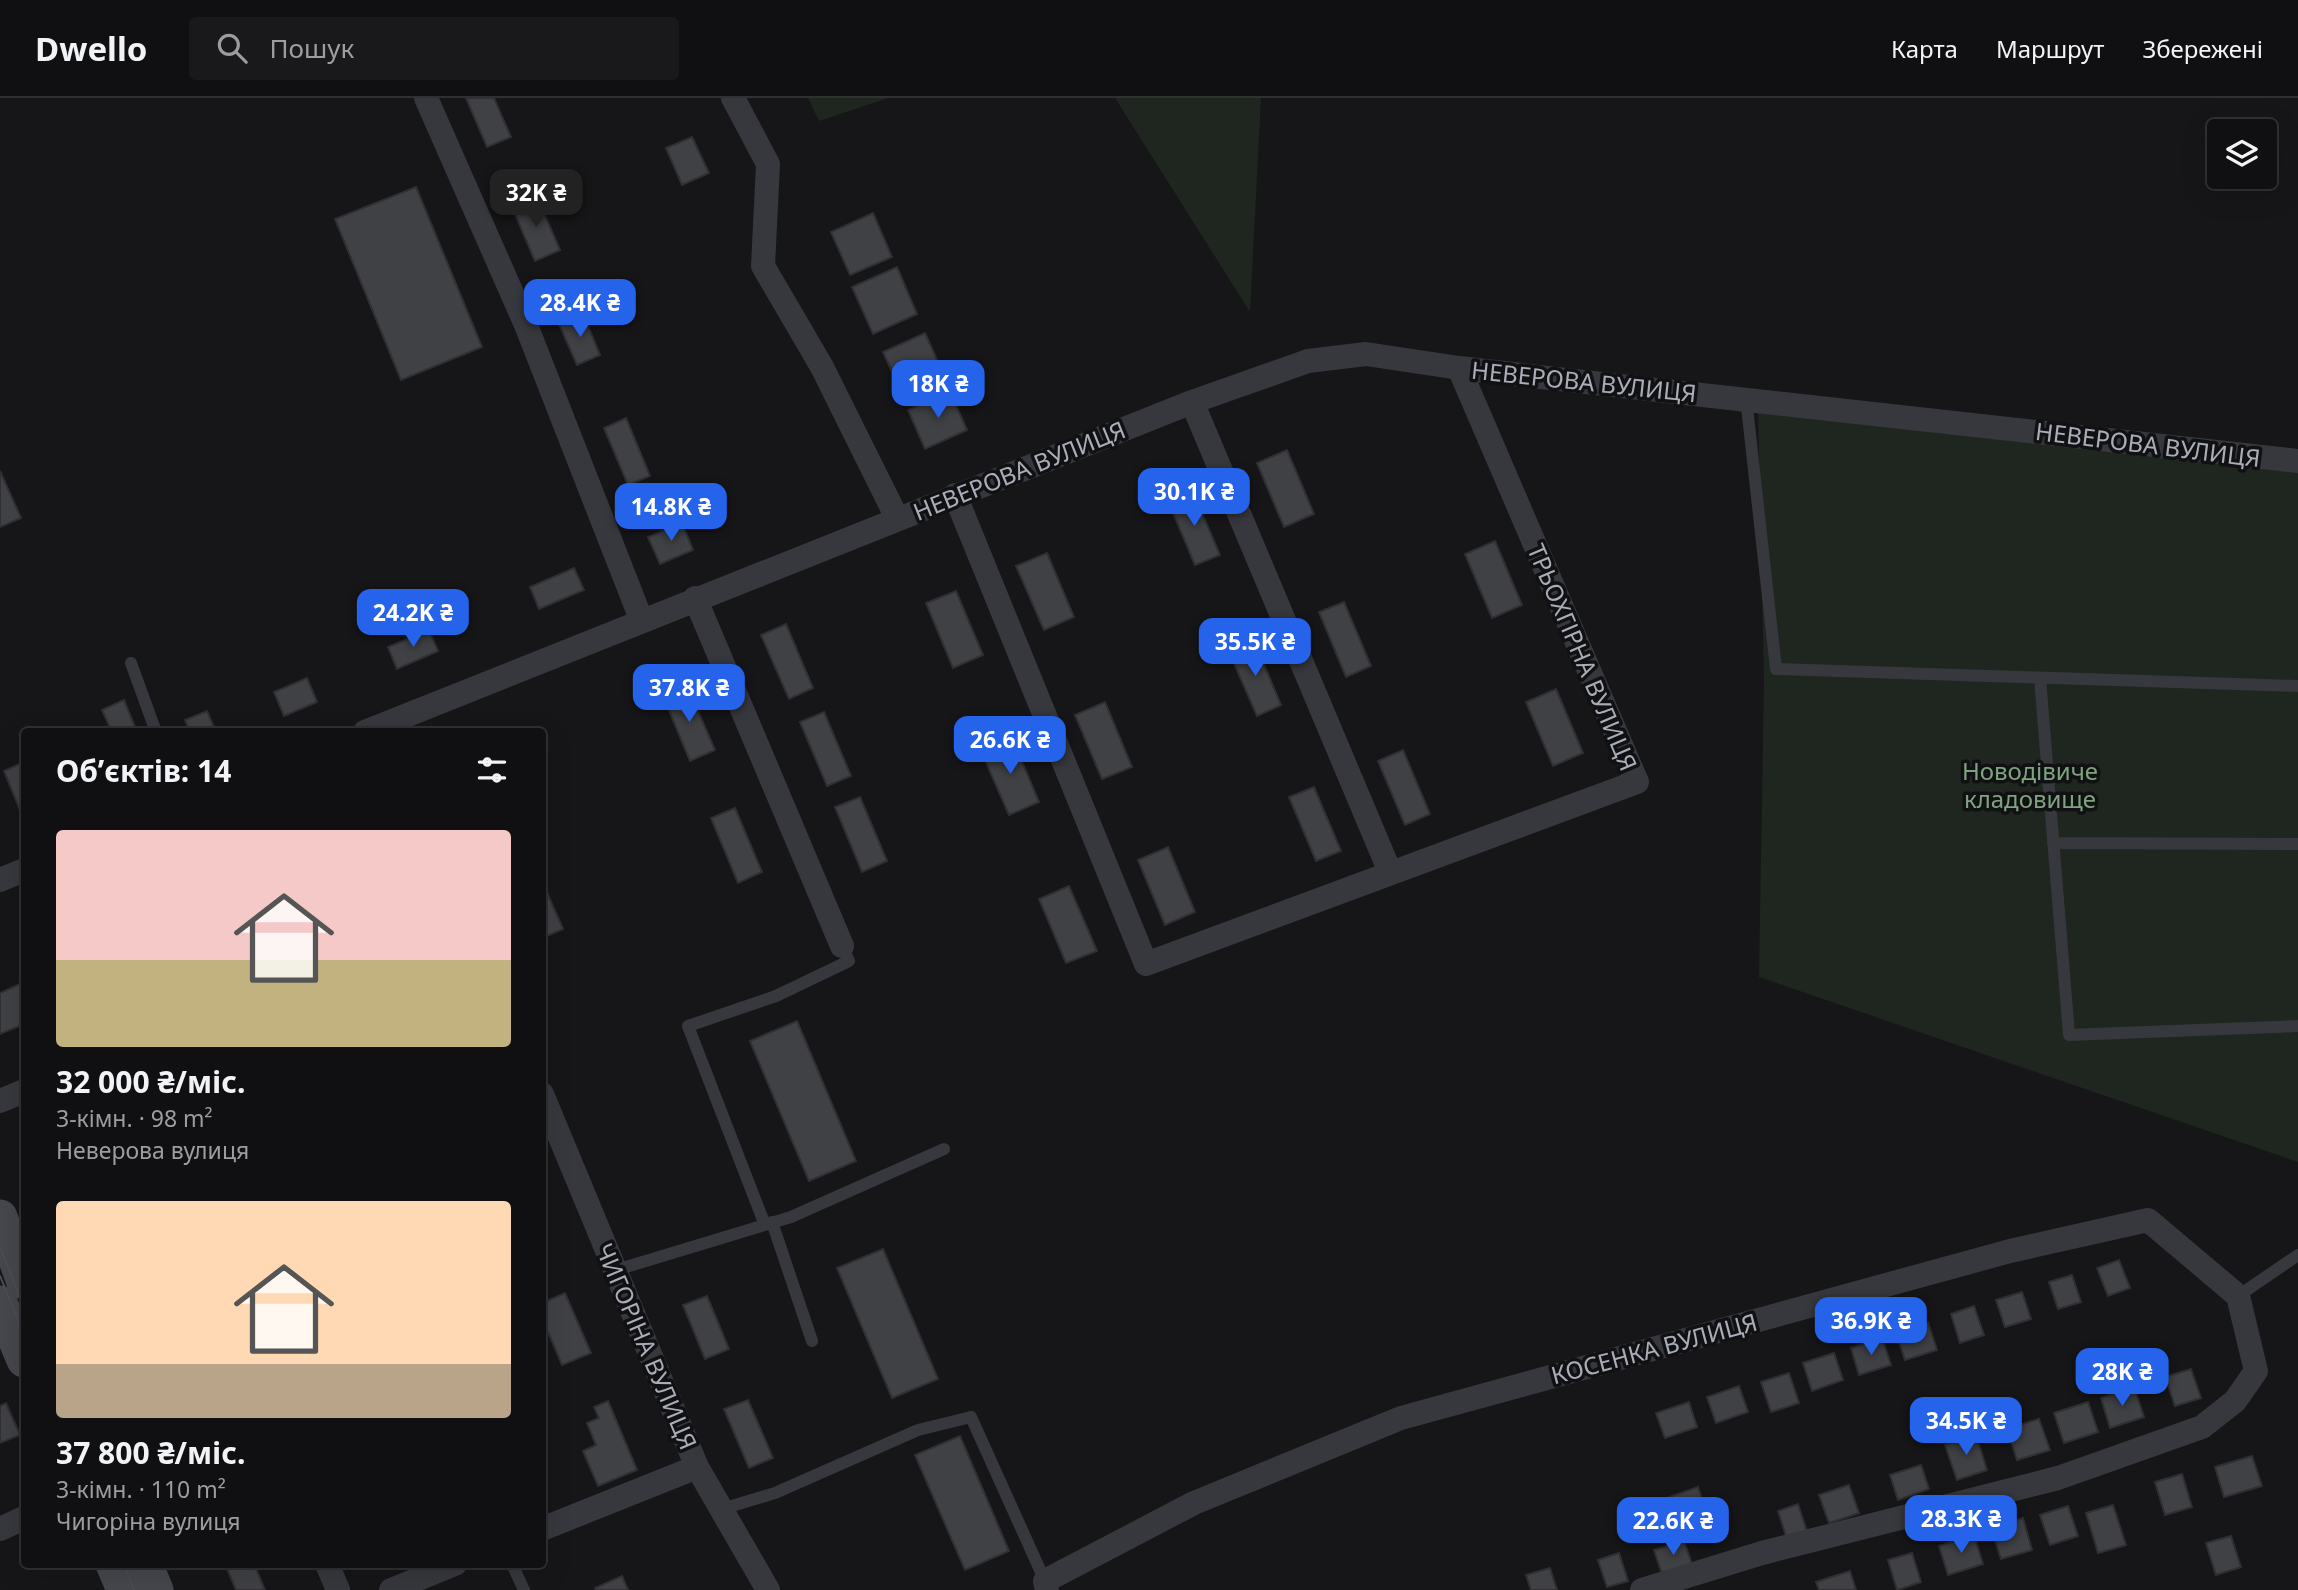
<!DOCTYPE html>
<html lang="uk">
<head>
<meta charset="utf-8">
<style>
  :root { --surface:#101012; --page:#19191b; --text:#f1f3f6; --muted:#9c9d9f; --line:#303032; --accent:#2563eb }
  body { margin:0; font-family:"Noto Sans",sans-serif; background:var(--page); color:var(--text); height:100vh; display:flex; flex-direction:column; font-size:26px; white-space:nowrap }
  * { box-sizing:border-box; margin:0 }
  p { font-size:23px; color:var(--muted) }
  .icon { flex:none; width:38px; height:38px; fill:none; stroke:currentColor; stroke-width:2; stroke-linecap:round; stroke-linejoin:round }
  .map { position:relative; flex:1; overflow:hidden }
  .drawer { position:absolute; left:21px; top:630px; width:525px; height:840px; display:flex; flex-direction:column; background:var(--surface); border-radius:7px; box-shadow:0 7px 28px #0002,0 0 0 2px var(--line) }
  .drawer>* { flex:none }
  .tools { position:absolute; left:2207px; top:21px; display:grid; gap:14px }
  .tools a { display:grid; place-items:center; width:70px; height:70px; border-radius:7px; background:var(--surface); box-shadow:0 7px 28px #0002,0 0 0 2px var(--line); font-size:35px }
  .price { position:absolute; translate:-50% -60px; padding:0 16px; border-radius:14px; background:var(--accent); color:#fff; font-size:23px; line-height:46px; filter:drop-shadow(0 2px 4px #0008) }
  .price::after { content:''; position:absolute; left:50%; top:42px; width:21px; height:16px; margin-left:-10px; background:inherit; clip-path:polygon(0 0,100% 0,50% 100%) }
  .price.active { background:#222; color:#fff }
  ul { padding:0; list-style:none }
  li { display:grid; align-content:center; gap:14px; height:371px; padding:0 35px }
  li span { display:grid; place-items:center; height:217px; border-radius:7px; color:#555 }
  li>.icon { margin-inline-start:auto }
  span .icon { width:126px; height:126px; fill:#fffc; stroke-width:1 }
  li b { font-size:30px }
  h2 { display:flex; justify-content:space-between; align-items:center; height:84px; padding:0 35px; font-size:30px }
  header { display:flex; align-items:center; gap:42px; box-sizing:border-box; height:98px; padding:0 35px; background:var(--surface); border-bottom:2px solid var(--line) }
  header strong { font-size:33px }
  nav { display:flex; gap:38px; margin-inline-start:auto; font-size:24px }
  .search { width:490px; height:63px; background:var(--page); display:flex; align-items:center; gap:18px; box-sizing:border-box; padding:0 24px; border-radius:7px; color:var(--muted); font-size:26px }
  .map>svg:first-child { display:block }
  .green { fill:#1e261f }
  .building { fill:#404145; stroke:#303034; stroke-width:2 }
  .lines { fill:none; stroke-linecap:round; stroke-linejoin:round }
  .lane { stroke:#37383d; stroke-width:12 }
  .street { stroke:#37383d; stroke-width:24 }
  .secondary { stroke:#45474d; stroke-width:35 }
  .tram { stroke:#4a4c52; stroke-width:2 }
  .labels { text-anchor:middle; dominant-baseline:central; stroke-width:7; stroke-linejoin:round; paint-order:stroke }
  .street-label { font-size:24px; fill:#a8adb8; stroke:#111113 }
  .park-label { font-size:24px; fill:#7fa381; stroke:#111113 }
</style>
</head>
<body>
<header>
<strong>Dwello</strong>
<div class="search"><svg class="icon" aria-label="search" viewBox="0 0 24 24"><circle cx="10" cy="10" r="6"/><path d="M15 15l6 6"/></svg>Пошук</div>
<nav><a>Карта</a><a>Маршрут</a><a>Збережені</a></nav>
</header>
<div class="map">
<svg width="2298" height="1492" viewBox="0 0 2298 1492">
  <rect width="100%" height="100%" fill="#161618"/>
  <path class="green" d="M808 0H888L819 23Z
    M1115 0H1261L1250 214Z
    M1758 311 2298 373V1064L1759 879 1764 583Z"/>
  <path class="building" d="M466 0H494L511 39 487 49Z
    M692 39 709 75 682 87 666 50Z
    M416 89 482 249 401 282 335 121Z
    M537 99 560 152 535 163 512 109Z
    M873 115 892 159 850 177 831 134Z
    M897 169 917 216 873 236 852 189Z
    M583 216 600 257 577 267 559 226Z
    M925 235 942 273 900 291 883 254Z
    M950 293 967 332 925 351 908 312Z
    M626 320 650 378 628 387 604 330Z
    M1287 352 1314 416 1284 429 1257 365Z
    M0 373 21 420 0 429Z
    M1192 392 1220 457 1195 467 1168 403Z
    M682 425 693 452 660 466 648 439Z
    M1495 443 1522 507 1492 520 1465 456Z
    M1047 455 1074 519 1044 532 1016 468Z
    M574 470 584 492 539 511 530 489Z
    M956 493 983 557 953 570 926 505Z
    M1344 504 1371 568 1346 579 1319 514Z
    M786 526 813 590 789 601 761 537Z
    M429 532 438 553 397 571 388 549Z
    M1254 543 1281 607 1257 618 1229 554Z
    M307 580 317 604 284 618 274 594Z
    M687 588 715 652 690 663 663 598Z
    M1556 591 1583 655 1553 668 1526 604Z
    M124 602 137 634H112L102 612Z
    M1105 604 1132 669 1102 681 1075 617Z
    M207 613 216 634H190L185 622Z
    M824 614 851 678 827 688 800 624Z
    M1012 640 1039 704 1009 717 981 653Z
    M1403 652 1430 716 1405 727 1378 663Z
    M24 664V711L20 712 4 673Z
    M1314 689 1341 753 1316 763 1289 699Z
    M860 699 887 763 862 774 835 709Z
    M735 710 762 774 738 785 711 720Z
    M1168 749 1195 814 1165 827 1138 762Z
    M542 783 563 831 542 840Z
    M1069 788 1097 853 1066 865 1039 801Z
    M24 884V926L0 936V895Z
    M797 923 856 1063 809 1083 750 943Z
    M883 1151 938 1281 892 1300 837 1170Z
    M2119 1162 2130 1190 2108 1198 2097 1170Z
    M2072 1177 2081 1204 2058 1211 2049 1184Z
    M2022 1194 2031 1221 2005 1229 1996 1202Z
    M565 1195 591 1255 562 1267 542 1220V1205Z
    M707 1198 729 1251 705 1261 683 1207Z
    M1974 1208 1984 1237 1960 1245 1951 1216Z
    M1928 1224 1937 1252 1905 1262 1896 1235Z
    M1882 1240 1891 1267 1859 1277 1851 1250Z
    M1834 1255 1843 1282 1812 1293 1803 1265Z
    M2191 1271 2201 1300 2175 1308 2165 1279Z
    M1789 1275 1799 1305 1771 1314 1761 1284Z
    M1739 1288 1748 1314 1716 1325 1707 1299Z
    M2134 1289 2144 1319 2110 1330 2101 1300Z
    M748 1302 773 1360 749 1370 724 1311Z
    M608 1303 637 1372 598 1388 583 1353 596 1347 587 1325 599 1320 594 1309Z
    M1689 1304 1697 1329 1665 1340 1656 1315Z
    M2088 1304 2098 1334 2064 1345 2054 1315Z
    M6 1305 20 1337 0 1345V1308Z
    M2039 1321 2050 1352 2017 1362 2007 1331Z
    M1976 1337 1987 1372 1957 1382 1945 1347Z
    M960 1338 1009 1453 965 1472 915 1357Z
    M2252 1358 2262 1388 2224 1399 2215 1369Z
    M1921 1367 1929 1391 1898 1402 1890 1377Z
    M2182 1376 2192 1409 2165 1417 2155 1384Z
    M1849 1387 1859 1415 1829 1425 1819 1397Z
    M1698 1389 1706 1413 1677 1423 1669 1399Z
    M1798 1406 1807 1434 1787 1441 1778 1413Z
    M2113 1407 2126 1447 2098 1455 2086 1415Z
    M2068 1408 2078 1438 2050 1447 2040 1417Z
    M2023 1420 2032 1452 2001 1461 1991 1430Z
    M1974 1437 1983 1466 1948 1477 1939 1448Z
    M2231 1438 2241 1469 2216 1477 2206 1445Z
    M1684 1443 1692 1466 1662 1476 1654 1452Z
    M1619 1455 1628 1483 1607 1489 1598 1462Z
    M1912 1455 1921 1484 1897 1492 1888 1462Z
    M225 1466H254L265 1492H236Z
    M1550 1470 1557 1492H1531L1526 1477Z
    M1850 1473 1856 1492H1819L1816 1484Z
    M622 1478 628 1492H596L595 1490Z"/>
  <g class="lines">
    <path class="lane" d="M1746 300 1776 571 2298 588
      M131 565 156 634
      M2040 580 2069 937 2298 928
      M2053 745 2298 746
      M772 1124 812 1243
      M765 1127 688 928 776 898 849 863 842 848
      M616 1172 791 1119 944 1051
      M2238 1198 2298 1157
      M722 1411 775 1395 918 1332 971 1319 1045 1483
      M512 1466 524 1492"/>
    <path class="street" d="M426 0 526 227 641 521
      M733 0 768 66 763 168 822 269 897 420
      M1192 304 1390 774
      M955 397 1146 866 1637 684 1459 270
      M695 500 842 848
      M365 634 1192 304 1308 263 1366 256 1459 270 2298 363
      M0 782 24 772
      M542 996 697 1369 768 1492
      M0 1003 24 993
      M0 1431 24 1420
      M542 1431 697 1369
      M327 1466 338 1492
      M391 1492 455 1466
      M1047 1492 1045 1483 1194 1405 1401 1320 2010 1153 2148 1122 2238 1198 2256 1273 2235 1303 2202 1329 2058 1380 1762 1455 1642 1492"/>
    <path class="secondary" d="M0 1119 24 1184
      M0 1205 24 1262
      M113 1466 124 1492
      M145 1466 156 1492"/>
    <path class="tram" d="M0 1149 24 1210
      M0 1178 24 1236
      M124 1466 134 1492"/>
  </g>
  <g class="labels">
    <g class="street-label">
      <text transform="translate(1584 283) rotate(6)">НЕВЕРОВА ВУЛИЦЯ</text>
      <text transform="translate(2148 346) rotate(7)">НЕВЕРОВА ВУЛИЦЯ</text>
      <text transform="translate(1019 372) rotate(-22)">НЕВЕРОВА ВУЛИЦЯ</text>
      <text transform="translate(1583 559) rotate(67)">ТРЬОХГІРНА ВУЛИЦЯ</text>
      <text transform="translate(647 1248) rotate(67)">ЧИГОРІНА ВУЛИЦЯ</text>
      <text transform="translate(1654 1250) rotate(-15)">КОСЕНКА ВУЛИЦЯ</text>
    </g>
    <g class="park-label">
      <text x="2030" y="672">Новодівиче<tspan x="2030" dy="28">кладовище</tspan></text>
    </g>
  </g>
</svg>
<div class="tools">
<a><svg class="icon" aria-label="layers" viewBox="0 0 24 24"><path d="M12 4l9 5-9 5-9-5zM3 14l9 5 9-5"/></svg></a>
</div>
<b class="price active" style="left:536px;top:131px">32K ₴</b>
<b class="price" style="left:580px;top:241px">28.4K ₴</b>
<b class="price" style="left:938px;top:322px">18K ₴</b>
<b class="price" style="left:1194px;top:430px">30.1K ₴</b>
<b class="price" style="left:671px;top:445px">14.8K ₴</b>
<b class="price" style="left:413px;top:551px">24.2K ₴</b>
<b class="price" style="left:1255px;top:580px">35.5K ₴</b>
<b class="price" style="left:689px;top:626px">37.8K ₴</b>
<b class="price" style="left:1010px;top:678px">26.6K ₴</b>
<b class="price" style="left:1871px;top:1259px">36.9K ₴</b>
<b class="price" style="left:2122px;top:1310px">28K ₴</b>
<b class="price" style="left:1966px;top:1359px">34.5K ₴</b>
<b class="price" style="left:1961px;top:1457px">28.3K ₴</b>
<b class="price" style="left:1673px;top:1459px">22.6K ₴</b>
<section class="drawer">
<h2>Об’єктів: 14<svg class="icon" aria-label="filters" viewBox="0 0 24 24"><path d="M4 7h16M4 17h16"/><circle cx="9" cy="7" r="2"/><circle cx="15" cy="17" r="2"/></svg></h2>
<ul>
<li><span style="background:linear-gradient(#f6c9c9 60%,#c2b280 0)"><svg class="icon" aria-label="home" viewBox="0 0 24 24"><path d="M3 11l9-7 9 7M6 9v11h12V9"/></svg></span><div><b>32 000 ₴/міс.</b><p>3-кімн. · 98 m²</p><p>Неверова вулиця</p></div></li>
<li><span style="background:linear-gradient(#ffd9b3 75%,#b9a48a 0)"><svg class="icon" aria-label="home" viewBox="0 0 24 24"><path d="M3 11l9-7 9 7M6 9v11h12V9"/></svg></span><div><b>37 800 ₴/міс.</b><p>3-кімн. · 110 m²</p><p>Чигоріна вулиця</p></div></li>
</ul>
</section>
</div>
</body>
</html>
